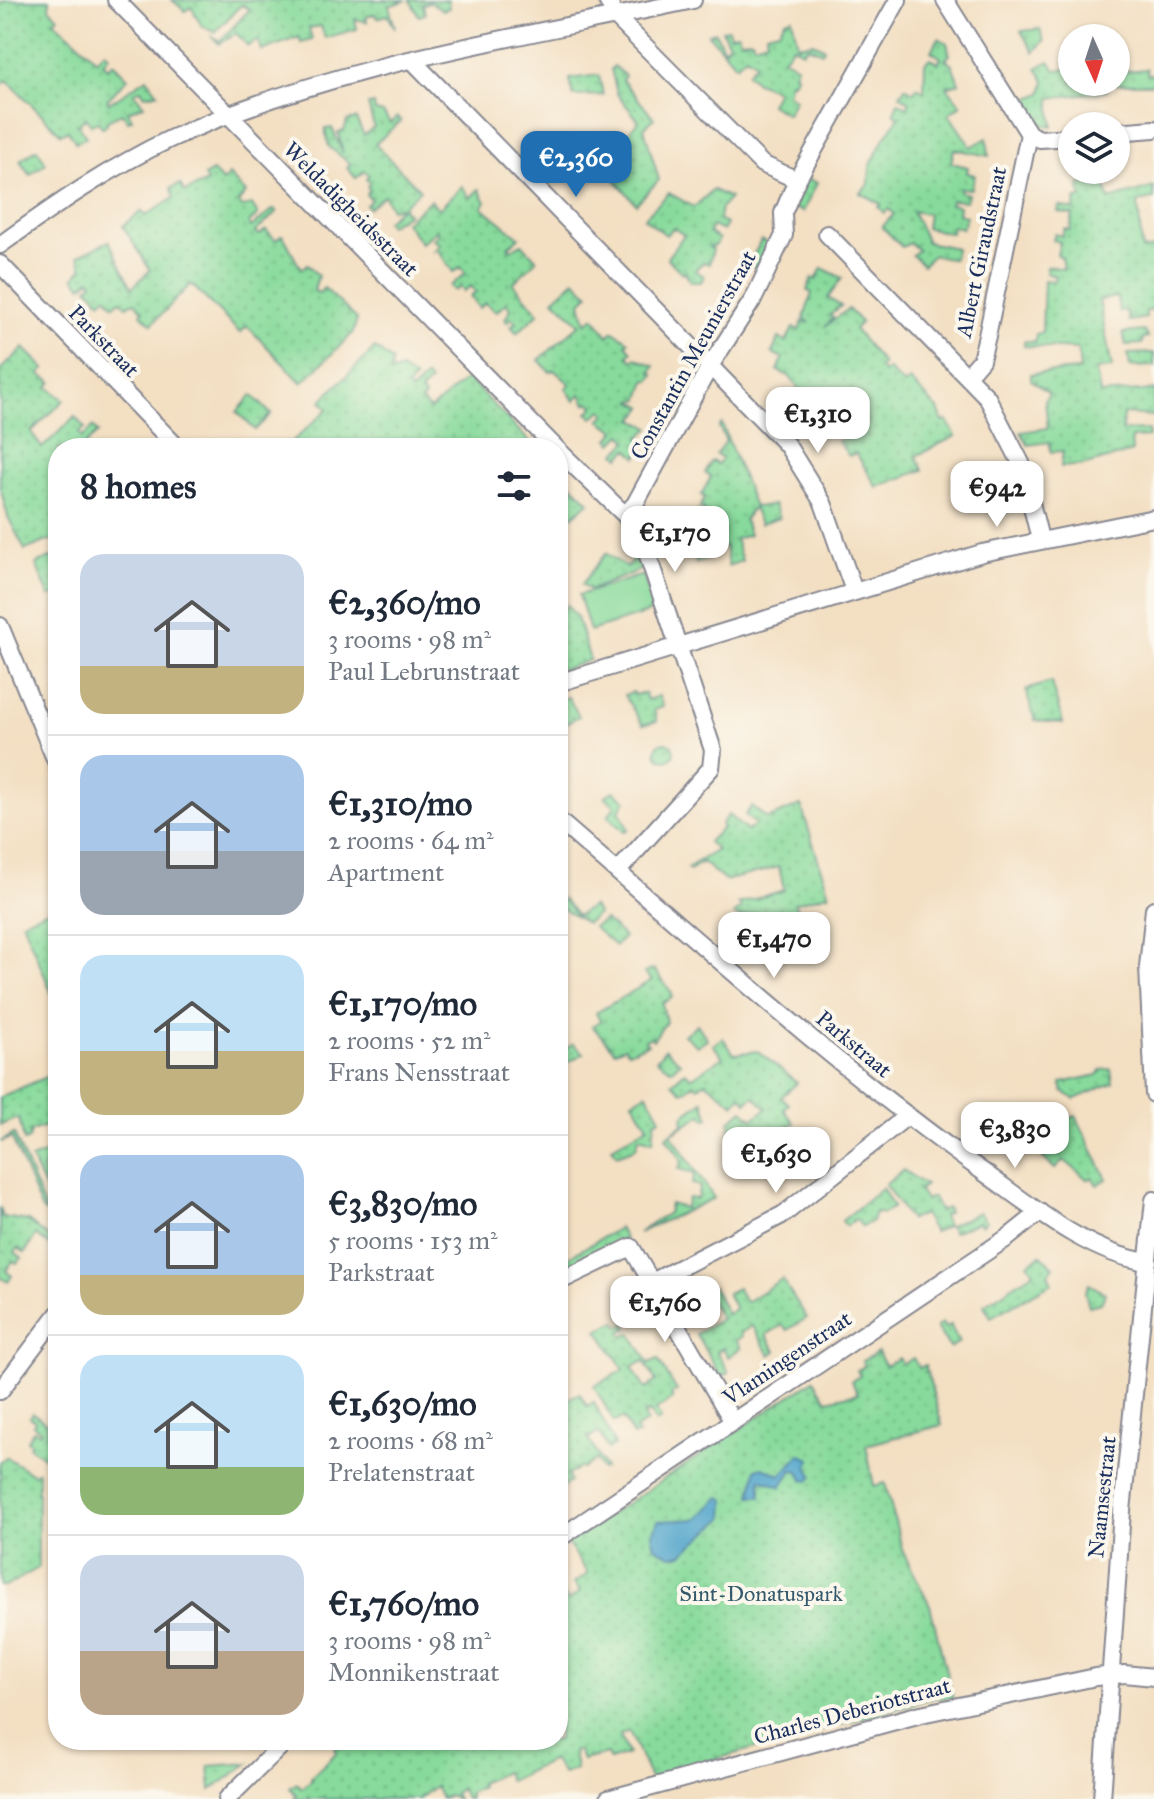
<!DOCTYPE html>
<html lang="en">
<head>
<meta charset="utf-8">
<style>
  :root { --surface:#fff; --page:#f6f6f7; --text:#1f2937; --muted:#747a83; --line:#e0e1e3; --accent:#1f6fb2 }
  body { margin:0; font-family:"IM FELL Great Primer",serif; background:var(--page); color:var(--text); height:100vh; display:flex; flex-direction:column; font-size:30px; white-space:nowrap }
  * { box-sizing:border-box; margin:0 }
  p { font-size:26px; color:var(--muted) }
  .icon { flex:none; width:44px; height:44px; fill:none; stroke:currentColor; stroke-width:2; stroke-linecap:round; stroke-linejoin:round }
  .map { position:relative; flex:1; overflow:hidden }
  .details { position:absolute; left:48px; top:438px; width:520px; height:1312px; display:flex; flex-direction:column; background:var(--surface); border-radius:32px; box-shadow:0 2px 6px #0004 }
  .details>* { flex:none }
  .needle { width:52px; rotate:177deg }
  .fabs { position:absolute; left:1058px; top:24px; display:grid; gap:16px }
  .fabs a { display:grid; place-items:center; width:72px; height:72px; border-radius:50%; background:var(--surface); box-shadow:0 2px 6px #0004; font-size:40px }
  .price { position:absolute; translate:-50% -68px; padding:0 18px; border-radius:16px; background:#fff; color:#222; font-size:26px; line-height:52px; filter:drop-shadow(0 2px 4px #0008) }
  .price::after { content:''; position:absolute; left:50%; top:48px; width:24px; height:18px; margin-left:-12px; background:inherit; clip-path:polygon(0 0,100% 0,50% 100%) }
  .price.current { background:var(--accent); color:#fff }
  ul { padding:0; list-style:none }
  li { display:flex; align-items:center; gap:24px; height:200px; padding:0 32px }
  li+li { border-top:2px solid var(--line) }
  li span { display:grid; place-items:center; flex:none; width:224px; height:160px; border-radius:24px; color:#555 }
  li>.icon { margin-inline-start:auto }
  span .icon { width:96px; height:96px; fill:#fffc; stroke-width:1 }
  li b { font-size:34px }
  h2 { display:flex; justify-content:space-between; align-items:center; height:96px; padding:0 32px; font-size:34px }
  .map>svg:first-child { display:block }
  .green { fill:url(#green-dots); stroke:#51847c; stroke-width:2; fill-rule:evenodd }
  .pitch { fill:#87da9b; stroke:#51847c; stroke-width:2 }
  .water { fill:#50a4cb; stroke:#366a94; stroke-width:2 }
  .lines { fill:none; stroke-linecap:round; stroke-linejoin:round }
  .minor-casing { stroke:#878790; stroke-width:20 }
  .minor { stroke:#fff; stroke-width:16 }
  .labels { text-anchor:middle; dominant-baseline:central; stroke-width:8; stroke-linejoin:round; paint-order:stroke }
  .street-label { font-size:22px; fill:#1b2f5e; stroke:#fbf7ec }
  .park-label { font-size:22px; fill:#365a6d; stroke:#fbf7ec }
</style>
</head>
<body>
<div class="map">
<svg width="1154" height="1799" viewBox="0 0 1154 1799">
  <defs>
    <pattern id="green-dots" width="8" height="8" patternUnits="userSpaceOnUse" patternTransform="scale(2)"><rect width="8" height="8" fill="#87da9b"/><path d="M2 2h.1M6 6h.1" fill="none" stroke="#74bb88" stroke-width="1.8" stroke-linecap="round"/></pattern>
  </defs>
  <rect width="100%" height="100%" fill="#fbf7ec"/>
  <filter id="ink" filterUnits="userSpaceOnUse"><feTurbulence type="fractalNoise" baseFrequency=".0125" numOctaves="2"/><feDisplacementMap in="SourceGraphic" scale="16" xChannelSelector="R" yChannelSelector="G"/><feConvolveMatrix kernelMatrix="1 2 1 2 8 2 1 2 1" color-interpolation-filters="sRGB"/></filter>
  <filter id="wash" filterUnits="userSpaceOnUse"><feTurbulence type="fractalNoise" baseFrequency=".006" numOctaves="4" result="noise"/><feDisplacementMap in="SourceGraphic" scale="32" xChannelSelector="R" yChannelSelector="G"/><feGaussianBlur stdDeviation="1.8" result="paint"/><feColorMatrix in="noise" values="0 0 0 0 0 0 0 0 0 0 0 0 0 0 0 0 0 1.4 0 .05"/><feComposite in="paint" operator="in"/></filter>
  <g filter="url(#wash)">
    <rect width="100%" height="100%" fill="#f3dfc2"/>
    <path class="green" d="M6 0H50L49 8 58 17 54 21C66 32 81 43 96 60L105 51 109 56 103 63 108 68 113 63 128 78 107 100 109 103 147 78 158 93 145 95 141 89 134 93 144 105 128 111 132 119 128 121 122 113 106 122 107 125 103 128 98 122 91 125 86 118 78 124 86 137 76 143 68 130 61 134 7 80 0 86V3Z
      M172 0H407L389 6 395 28 388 15 377 18 375 14 366 17 367 22 355 19 357 29 325 38 321 26 309 28 312 40 301 43 299 37 262 51 258 40 248 46 236 33 219 44 211 35 220 41 250 9 241 5 215 32 202 26 191 7 185 11Z
      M410 0H448L449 8 443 10 430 2 423 4 425 14 419 16Z
      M792 18 798 45 813 42 824 48 822 52 808 46 803 51 793 46 783 58 797 66 794 73 797 75 793 82 790 81 787 94 795 99 787 114 770 104 777 90 756 82 747 73 756 63 746 56 736 65 708 34 715 32 724 49 729 44 722 30 728 29 730 35 738 33 740 40 752 39 754 44 767 40 766 33 779 30 785 20Z
      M1040 29 1044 41 1034 52 1021 31Z
      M939 38 947 43 950 55 945 59 952 64 959 83 947 87 961 105 949 114 971 147 987 138 989 156 954 149 951 163 968 167 967 173 975 175 971 189 960 188V192L968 194 966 201 951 200 950 204 959 206 958 214 966 216 962 228 952 226 951 233 926 228 928 214 912 211 927 242 956 248 953 259 933 255 923 265 912 255 918 250 910 243 902 247 882 227 894 214 889 209 884 213 878 207 881 204 860 193 869 184 870 167 881 144 899 117 894 113 898 102 907 107 910 102 900 95 905 87 914 92 917 87 924 91 925 63 930 58 938 63 941 58 931 51Z
      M1049 61 1055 70 1072 68V82H1116V72L1147 69V74L1154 75V84H1109L1106 91 1050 98 1053 127C1037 126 1031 114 1023 101L1042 93 1045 81 1037 68Z
      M614 66 625 76 622 80 654 118 644 128 659 180 636 204 612 176 620 168 612 160 602 169 597 163 639 121 617 94 611 69Z
      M599 75 603 95 573 96 570 79Z
      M374 104 375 111 383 113 390 123 397 117 401 121 375 144 420 190 402 207 408 214 389 225 386 221 401 207 391 209 384 195 369 208 366 205 371 200 366 194 370 190 367 186 370 183 366 179 369 175 364 171 356 178 347 168 351 164 329 147 325 129 332 128 343 153 338 132 344 131 347 121 356 119 364 135 374 127 368 105Z
      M37 149 46 163 30 175 20 160Z
      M213 171 222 182 229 175 246 193 238 202 242 207 252 205 258 215 249 223 251 227 274 209 277 212 255 232 259 235 266 230 276 240 282 235C292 247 291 256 302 269L307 264 318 276 314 291 319 293 324 288 357 319 353 333 302 383 247 326 240 333 191 284 152 324 141 314 143 311 135 302 126 306 120 300 114 305 106 296 101 301 88 287 93 282 90 279 82 286 74 277 83 268 78 256 109 241 132 288 150 270 123 226 142 211 145 216 174 198 171 188 180 184 185 192 207 182 204 176Z
      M806 178 817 183 803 212 792 207Z
      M1090 182 1091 186 1105 183 1109 200 1154 187V199L1138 202 1142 250 1154 248V310L1146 311V318L1129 321 1127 311 1119 312 1117 297 1099 300 1112 368 1096 370 1100 394 1154 390V416L1123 414 1122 431 1148 430 1149 437 1131 438 1132 452 1086 465 1061 467 1063 451 1051 452 1049 442 1028 445 1021 432 1048 428 1045 400 1049 393 1031 380V374L1080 370 1078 349 1024 346V341L1035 342 1036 334 1042 332 1044 280 1054 281 1055 276 1046 273 1047 266 1064 269 1062 257 1057 255 1060 242 1053 240 1055 234 1062 236 1064 229 1070 230 1073 215 1058 212 1059 206 1074 210 1076 199 1082 198 1079 185Z
      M462 186 470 198 479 189 486 202 482 207 519 237 508 247 510 250 522 244 537 260 513 283 539 313 517 333 511 326 516 322 512 318 507 322 505 319 511 309 506 303 496 312 485 303 479 308 470 297 476 292 471 286 464 291 460 287 455 291 450 286 466 273 460 267 453 272 437 249 432 252 440 245 433 239 439 234 437 230 421 243 405 222 430 200 439 209Z
      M713 190 730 198 721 208 719 220 726 224 723 231 712 226 709 233 719 239 716 245 709 247 713 249 709 264 703 262 695 270 704 276 701 282H690L685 271 682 273 667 258 684 235 673 228 666 235 644 218 669 193 694 207Z
      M761 240 771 245 760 269 749 265Z
      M822 268 842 278 828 298 841 306 830 315 833 318 825 327 848 309 861 322 854 329 883 364 879 368 884 373 888 369 904 385 910 380 938 409 943 422 947 421 956 436 916 456 923 470 877 487 856 453 849 456 838 441 868 423 859 410 835 425 822 413 816 417 794 393 799 389 789 376 778 371 783 358 772 353 779 338 786 342 793 328 799 330 803 321 810 323 804 318 812 293 807 290 812 278 816 280Z
      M575 280 589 294 581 302 586 323 594 317 608 336 613 331 629 341 626 344 632 351 628 355 633 361 636 358 655 366 651 372 654 374 650 381 646 380 640 399 633 401 644 407 634 419 650 428 639 438 645 443 637 457 628 449 620 457 616 453 628 441 622 434 613 443 609 439 616 431 600 420 606 414 602 410 593 418 588 413 594 407 590 402 586 404 581 394 574 401 566 388 570 384 554 370 550 372 539 360 580 324 554 299Z
      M1144 331 1148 337 1143 338 1142 344 1126 345 1123 333Z
      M24 348 45 369 40 374 52 382 48 387 64 400 31 432 42 448 75 417 85 428 79 433 82 438 93 427 98 433 81 448H58V537L25 550 8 517 0 487V370Z
      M375 348 392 361 391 373 401 369 415 379 407 387 411 391 426 377 430 382 420 392 425 397 421 401 430 410 467 378 536 448H404L397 440 388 448H285L328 409 321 401Z
      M1154 353V366L1130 367 1128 354Z
      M252 395 271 414 255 430 237 412Z
      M722 424 754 507 774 505 779 518 760 524 753 508 744 520 749 535 735 539 742 561 728 566 725 546 708 550V559L696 563 693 551 711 546 706 534 696 537 704 532 689 519 698 511 702 513 704 509 700 507 705 497 701 495 711 477 705 473 712 461 718 464 722 458 716 455 726 441 719 427Z
      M558 471 589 502 558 529Z
      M988 475 991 495 969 502 961 478Z
      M637 552 643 569 590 590 582 584 606 553 627 568Z
      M58 555V595L49 596 36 564Z
      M567 605 577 618 590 660 562 670 558 665V617Z
      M1051 682 1063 723 1035 721 1026 690Z
      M633 692 634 695 645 693 647 700 659 696 663 707 654 710 657 721 643 725 624 695Z
      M568 697 579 716 563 725 558 717V700Z
      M656 751a9 9 0 1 1 18 0a9 9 0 1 1-18 0Z
      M614 791 626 801 619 810 628 829 624 832 608 816 615 806 605 796Z
      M801 805 829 894 794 903 812 935 776 964 773 961 780 953 778 950 793 940 791 936 776 945 775 941 786 934 784 930 779 932 776 925 763 931 758 913 739 918 734 914 742 908 738 904 784 890 779 867 725 881 702 862 690 870 687 868 717 850 708 842 723 827 721 824 728 815 747 831 756 825 745 815 752 806 767 819Z
      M563 899 577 916 592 906 598 914 586 923 558 906Z
      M58 906V1008L22 921Z
      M605 920 624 937 615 946 593 927Z
      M654 969 672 993V998L662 1003 666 1022 653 1040 651 1037 645 1040 648 1044 628 1052 625 1047 615 1051 592 1026 600 1021 596 1013 652 980 644 973Z
      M697 1024 707 1039 697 1046 684 1035Z
      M723 1038 734 1054 758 1051 797 1083 781 1097 789 1104 784 1109 794 1123 739 1156 732 1144 730 1121 743 1110 753 1119 767 1108 754 1096 747 1102 741 1096 734 1104 706 1082 698 1087 694 1084 682 1092 672 1083 685 1071 691 1078 723 1057 713 1045Z
      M573 1044 584 1053 567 1063 560 1052Z
      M665 1049 680 1062 672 1070 656 1060Z
      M1111 1069 1113 1083 1075 1099 1063 1092 1061 1083 1098 1075 1102 1070Z
      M58 1072V1116L48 1120 46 1126 31 1131 29 1139 24 1141 19 1118 0 1125V1097Z
      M647 1093 661 1118 655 1121 653 1141 639 1137 636 1148 617 1155 612 1147 648 1126 633 1101Z
      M703 1101 709 1117 706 1119 702 1114 671 1134 714 1198 638 1233 668 1213 670 1204 685 1208 688 1198 697 1199 700 1186 692 1184 695 1173 679 1169 682 1160 666 1137 684 1123 683 1116Z
      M1076 1116 1107 1179 1097 1185 1092 1177 1088 1180 1064 1160 1055 1169 1042 1157 1050 1152 1047 1147 1028 1156 1024 1149 1026 1147 1016 1136Z
      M14 1134 47 1214 41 1209 12 1138 0 1142Z
      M49 1152 52 1159 42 1169 50 1196 58 1198V1218L31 1159Z
      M903 1170 925 1185 918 1190 925 1200 933 1197 939 1211 947 1208 949 1212 943 1215 947 1226 934 1232 923 1214 910 1220 885 1185Z
      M882 1188 893 1207 883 1214 875 1212 872 1221 862 1227 856 1219 846 1226 842 1221Z
      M0 1207 3 1217 28 1221 54 1242 49 1245 36 1235 25 1253 18 1248 15 1252 22 1258 17 1263 13 1261 6 1271 12 1276 8 1282 0 1277Z
      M979 1212 986 1221 981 1225 978 1222 953 1232 949 1226Z
      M619 1228 625 1239 564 1267 560 1262Z
      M1041 1255 1054 1266 1048 1274 1052 1283 991 1317 984 1305 1034 1272 1028 1263Z
      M782 1279 807 1318 787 1330 783 1325 766 1335 776 1351 770 1355 752 1326 741 1333 742 1337 736 1340 741 1348 728 1357 723 1348 717 1351 729 1373 721 1377 696 1334 721 1319 707 1295 713 1287 727 1314 735 1309 727 1293 737 1288 746 1302Z
      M1089 1284 1105 1293 1101 1303 1089 1306 1085 1292Z
      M616 1321 619 1326 626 1324 628 1328 621 1332 624 1337 631 1333 649 1363 658 1359 677 1391 671 1394 673 1399 656 1410 661 1419 656 1423 650 1412 644 1415 647 1422 635 1429 638 1434 633 1436 623 1418 614 1422 594 1386 624 1370 598 1330ZM644 1361 656 1381 645 1389 632 1367Z
      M942 1323 945 1328 950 1325 959 1342 950 1348 936 1327Z
      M878 1352 885 1366 899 1358 903 1364 913 1358 919 1368 925 1365 942 1425 866 1445 874 1486 885 1483 903 1552 930 1605 953 1699 936 1697 817 1731 808 1738 801 1735 674 1771 652 1783 629 1731 620 1735 628 1754 610 1760 607 1754 582 1760 578 1751H573L576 1769 563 1774 552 1760 509 1781 505 1772 479 1783 481 1787 469 1793V1799H465L461 1789 454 1793 457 1799 449 1795 441 1799 435 1786 419 1799H294L297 1796 290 1788 297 1783 302 1788 312 1780 311 1777 337 1752 335 1747 343 1740 350 1744 355 1740H558V1609L562 1605 558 1586 568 1601 580 1592 574 1583 588 1574 567 1543 814 1380 827 1400 858 1393 851 1381 860 1376 857 1370 865 1366 862 1361Z
      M580 1393 587 1406 594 1402 615 1445 608 1449 599 1432 588 1438 605 1468 602 1470 596 1460 582 1469 580 1467 568 1475 570 1482 558 1490V1404Z
      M33 1413 47 1424 50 1462 29 1446 31 1443 27 1440 34 1430 39 1433 41 1431 33 1425 35 1421 30 1417Z
      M6 1457 33 1474 38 1471V1568L7 1586H0V1462Z
      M249 1763 211 1790 209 1766Z"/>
    <path class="pitch" d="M643 575 654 611 590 631 579 595Z"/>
    <path class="water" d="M800 1454 810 1459 808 1466 813 1476 809 1481 803 1480 799 1471 792 1470 781 1487 761 1479V1496H751L756 1469 763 1467 781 1475Z
      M720 1497 725 1499 724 1518 682 1554 671 1556 655 1547 652 1536 658 1521 697 1519Z"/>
  </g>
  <g filter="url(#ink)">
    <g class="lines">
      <g class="minor-casing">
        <path id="minor" d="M116 0 556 448
          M607 0 616 17 762 164 797 180
          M945 0 1029 134
          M413 61 787 445 823 503 854 591
          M1116 132 1154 129
          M1029 134 1040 139 1072 137
          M827 234 987 397 1021 463 1040 539
          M0 245C54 206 109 168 170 139 334 64 518 38 693 0
          M0 264 178 448
          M968 375 981 360 987 336 1029 134
          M558 450 625 515 642 538 713 750 711 768 618 871
          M625 515 635 504 710 366 754 298 784 235 783 213 797 180 898 0
          M0 626 58 766
          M558 683 982 553 1154 518
          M558 820C699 942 837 1068 989 1176 1035 1209 1090 1254 1148 1262
          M1154 909 1148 967 1154 1094
          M558 1282 631 1247 733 1422
          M652 1282 784 1214 906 1117
          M0 1391 58 1314
          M558 1539 1010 1236 1040 1212
          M227 1799 287 1740
          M608 1799 921 1714 1096 1677 1124 1674 1154 1677
          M1102 1799 1122 1511 1154 1200"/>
      </g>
      <use href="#minor" class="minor"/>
    </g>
  </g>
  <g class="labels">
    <g class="street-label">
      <text transform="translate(351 209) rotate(45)">Weldadigheidsstraat</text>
      <text transform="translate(981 252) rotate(-78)">Albert Giraudstraat</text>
      <text transform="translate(104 341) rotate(46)">Parkstraat</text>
      <text transform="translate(693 355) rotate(-61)">Constantin Meunierstraat</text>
      <text transform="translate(854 1044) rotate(40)">Parkstraat</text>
      <text transform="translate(787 1358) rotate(-34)">Vlamingenstraat</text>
      <text transform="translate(1102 1497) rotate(-84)">Naamsestraat</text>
      <text transform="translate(852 1711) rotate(-15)">Charles Deberiotstraat</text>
    </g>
    <g class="park-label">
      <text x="761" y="1593">Sint-Donatuspark</text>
    </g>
  </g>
</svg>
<div class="fabs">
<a><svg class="needle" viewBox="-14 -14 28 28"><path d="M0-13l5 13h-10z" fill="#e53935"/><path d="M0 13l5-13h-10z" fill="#747a83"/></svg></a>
<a><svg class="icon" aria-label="layers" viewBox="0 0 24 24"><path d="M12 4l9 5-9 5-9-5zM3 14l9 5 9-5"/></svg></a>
</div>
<b class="price current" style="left:576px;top:199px">€2,360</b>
<b class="price" style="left:818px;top:455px">€1,310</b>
<b class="price" style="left:997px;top:529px">€942</b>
<b class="price" style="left:675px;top:574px">€1,170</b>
<b class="price" style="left:774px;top:980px">€1,470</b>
<b class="price" style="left:1015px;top:1170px">€3,830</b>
<b class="price" style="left:776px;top:1195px">€1,630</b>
<b class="price" style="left:665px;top:1344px">€1,760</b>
<section class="details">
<h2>8 homes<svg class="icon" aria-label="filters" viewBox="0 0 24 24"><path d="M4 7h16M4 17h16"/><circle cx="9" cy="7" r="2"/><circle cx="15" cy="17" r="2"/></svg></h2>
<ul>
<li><span style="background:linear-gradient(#c9d6e8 70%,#c2b280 0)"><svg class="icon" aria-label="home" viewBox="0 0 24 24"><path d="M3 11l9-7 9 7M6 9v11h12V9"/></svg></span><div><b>€2,360/mo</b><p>3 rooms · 98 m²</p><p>Paul Lebrunstraat</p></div></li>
<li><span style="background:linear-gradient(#a9c7e8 60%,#9aa5b1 0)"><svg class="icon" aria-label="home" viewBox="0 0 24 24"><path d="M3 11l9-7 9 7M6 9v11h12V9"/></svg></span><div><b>€1,310/mo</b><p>2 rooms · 64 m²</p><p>Apartment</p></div></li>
<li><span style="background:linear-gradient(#bfe0f5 60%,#c2b280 0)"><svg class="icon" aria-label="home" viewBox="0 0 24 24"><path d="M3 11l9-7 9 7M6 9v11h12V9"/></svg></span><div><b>€1,170/mo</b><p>2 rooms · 52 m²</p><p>Frans Nensstraat</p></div></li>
<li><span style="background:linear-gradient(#a9c7e8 75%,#c2b280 0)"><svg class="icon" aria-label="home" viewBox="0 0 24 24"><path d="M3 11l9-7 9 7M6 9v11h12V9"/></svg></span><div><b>€3,830/mo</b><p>5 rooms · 153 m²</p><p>Parkstraat</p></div></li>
<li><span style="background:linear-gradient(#bfe0f5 70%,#8fb573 0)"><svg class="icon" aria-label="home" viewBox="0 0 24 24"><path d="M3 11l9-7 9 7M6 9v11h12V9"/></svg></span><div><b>€1,630/mo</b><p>2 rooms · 68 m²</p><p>Prelatenstraat</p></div></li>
<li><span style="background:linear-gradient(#c9d6e8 60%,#b9a48a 0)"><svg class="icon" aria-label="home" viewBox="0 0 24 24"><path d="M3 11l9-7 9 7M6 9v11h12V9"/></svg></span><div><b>€1,760/mo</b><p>3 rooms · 98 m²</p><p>Monnikenstraat</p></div></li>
</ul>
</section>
</div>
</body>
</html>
